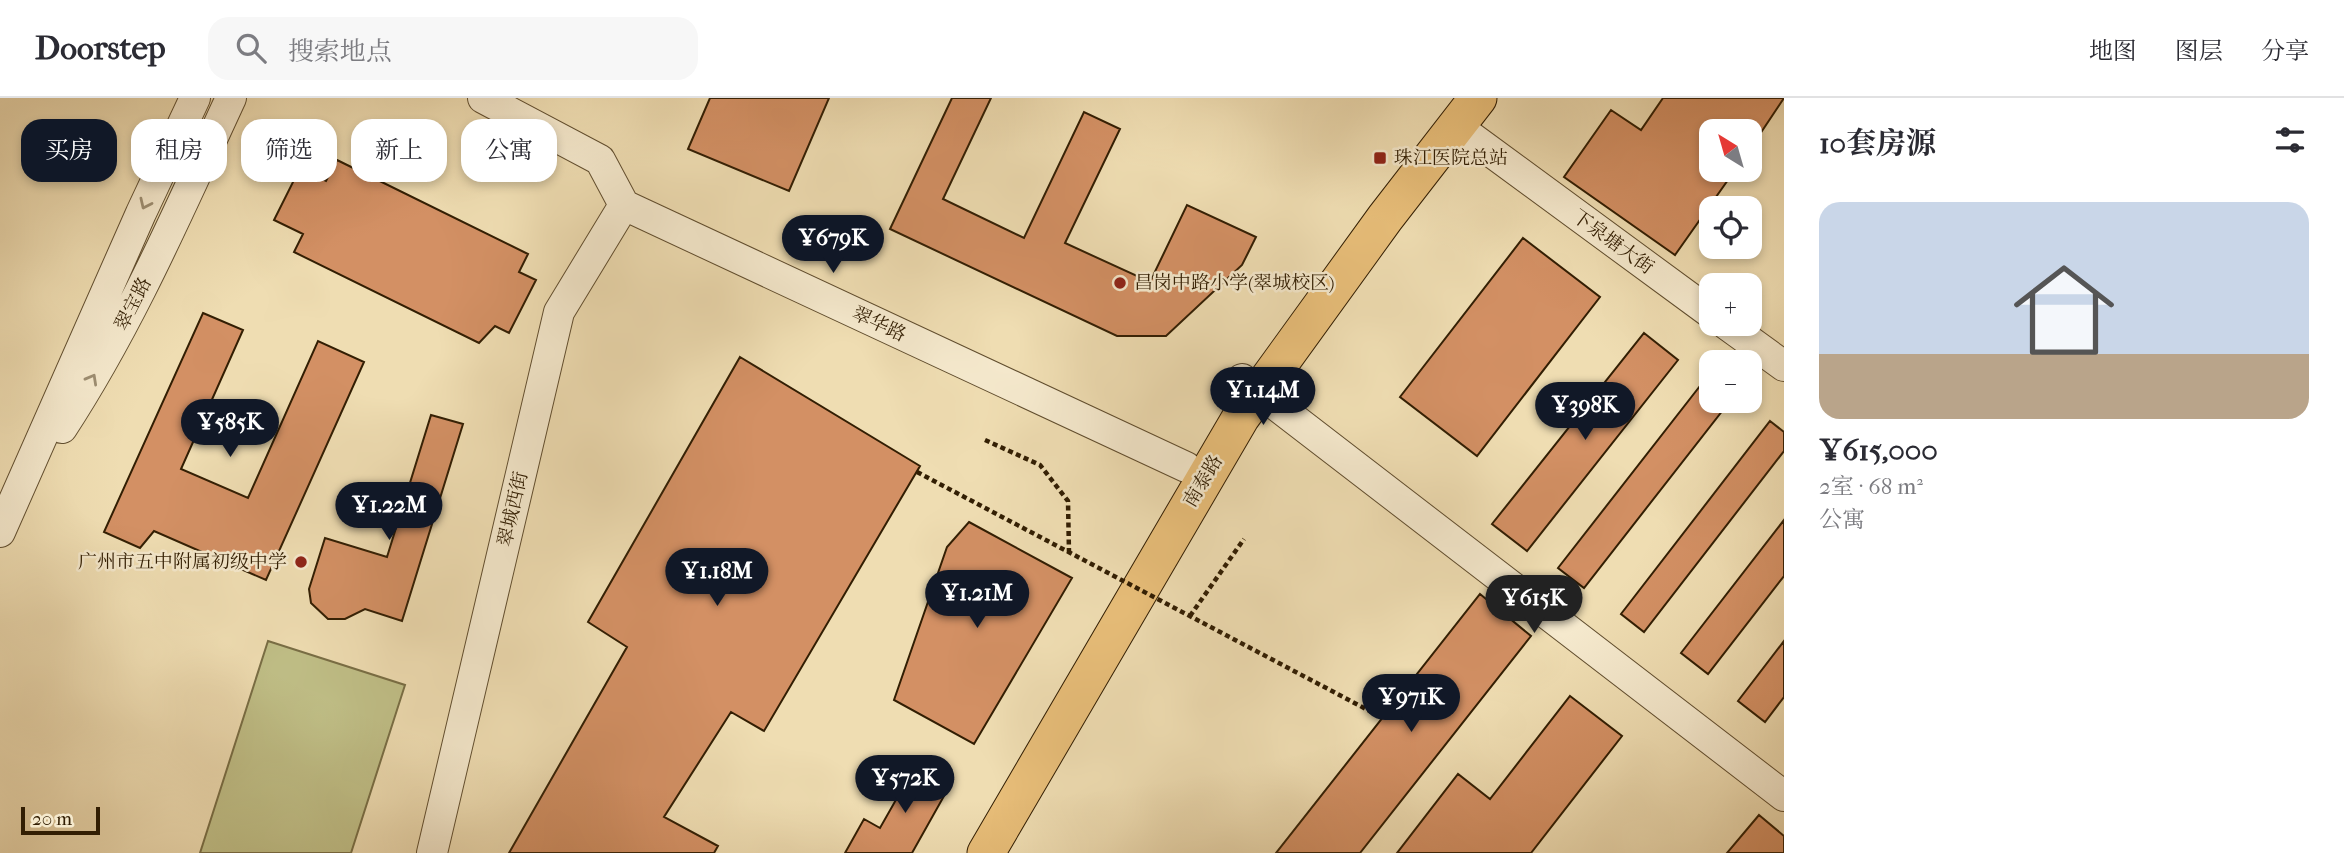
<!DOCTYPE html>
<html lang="zh">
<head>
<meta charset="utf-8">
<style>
  :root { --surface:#fff; --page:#f7f7f7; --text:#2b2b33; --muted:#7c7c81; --line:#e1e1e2; --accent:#111827 }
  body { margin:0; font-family:"IM FELL French Canon","Noto Serif SC",serif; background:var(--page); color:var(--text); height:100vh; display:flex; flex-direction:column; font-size:26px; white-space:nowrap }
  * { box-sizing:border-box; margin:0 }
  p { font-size:23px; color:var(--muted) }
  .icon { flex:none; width:38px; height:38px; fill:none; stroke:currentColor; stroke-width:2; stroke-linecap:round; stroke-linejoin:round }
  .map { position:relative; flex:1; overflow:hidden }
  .side { display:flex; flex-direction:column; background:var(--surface); width:560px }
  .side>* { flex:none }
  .banner { position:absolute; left:21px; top:21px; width:665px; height:63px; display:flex; gap:14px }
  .needle { width:46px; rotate:323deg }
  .controls { position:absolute; left:1699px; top:21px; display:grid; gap:14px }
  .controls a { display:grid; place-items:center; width:63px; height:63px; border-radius:14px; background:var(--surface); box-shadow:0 4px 10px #0003; font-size:35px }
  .scale { position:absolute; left:21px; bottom:18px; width:79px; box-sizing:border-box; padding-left:7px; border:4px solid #321e03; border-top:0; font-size:19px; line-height:24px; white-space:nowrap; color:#321e03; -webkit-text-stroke:5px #f5e9cd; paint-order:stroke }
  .price { position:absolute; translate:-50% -60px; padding:0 16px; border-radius:24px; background:var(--accent); color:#fff; font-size:23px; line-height:46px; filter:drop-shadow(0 2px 4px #0008) }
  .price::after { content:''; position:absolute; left:50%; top:42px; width:21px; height:16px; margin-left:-10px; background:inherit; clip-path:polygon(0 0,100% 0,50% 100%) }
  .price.current { background:#222; color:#fff }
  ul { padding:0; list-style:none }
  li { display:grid; align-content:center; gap:14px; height:371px; padding:0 35px }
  li span { display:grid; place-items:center; height:217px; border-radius:21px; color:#555 }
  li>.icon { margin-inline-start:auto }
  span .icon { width:126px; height:126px; fill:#fffc; stroke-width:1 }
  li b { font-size:30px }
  h2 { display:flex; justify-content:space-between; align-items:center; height:84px; padding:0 35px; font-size:30px }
  .tag { padding:0 24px; border-radius:21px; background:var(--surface); box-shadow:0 4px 10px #0003; font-size:24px; line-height:63px }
  .tag.current { background:var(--accent); color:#fff }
  header { display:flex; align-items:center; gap:42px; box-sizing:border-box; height:98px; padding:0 35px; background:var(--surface); border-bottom:2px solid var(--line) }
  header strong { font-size:33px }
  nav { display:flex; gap:38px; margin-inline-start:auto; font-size:24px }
  .search { width:490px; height:63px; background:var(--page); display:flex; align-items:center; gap:18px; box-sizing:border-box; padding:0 24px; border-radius:21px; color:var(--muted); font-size:26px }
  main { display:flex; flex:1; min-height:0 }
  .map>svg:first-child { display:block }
  .green { fill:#c0bf87; stroke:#796e45; stroke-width:2 }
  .building { fill:#d39064; stroke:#321e03; stroke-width:2 }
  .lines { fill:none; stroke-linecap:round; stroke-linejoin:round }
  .minor-casing { stroke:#614e2f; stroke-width:32 }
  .major-casing { stroke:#321e03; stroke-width:39 }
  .path { stroke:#321e03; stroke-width:4.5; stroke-dasharray:5 3.5; stroke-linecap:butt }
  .minor { stroke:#f5e9cd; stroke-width:30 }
  .major { stroke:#e8be79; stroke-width:37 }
  .path-bridge { stroke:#321e03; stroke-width:4.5; stroke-dasharray:5 3.5; stroke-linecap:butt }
  .oneway { stroke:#9d8e72 }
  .poi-dot { fill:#8f2418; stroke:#f5e9cd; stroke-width:2.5 }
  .labels { text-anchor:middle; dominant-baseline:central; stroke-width:5; stroke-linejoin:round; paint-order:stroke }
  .poi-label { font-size:19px; fill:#321e03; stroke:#f5e9cd; text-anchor:start }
  .street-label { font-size:19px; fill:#321e03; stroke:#f5e9cd }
</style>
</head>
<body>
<header>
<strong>Doorstep</strong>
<div class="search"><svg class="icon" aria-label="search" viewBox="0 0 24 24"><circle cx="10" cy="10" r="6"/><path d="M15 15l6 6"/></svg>搜索地点</div>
<nav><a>地图</a><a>图层</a><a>分享</a></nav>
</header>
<main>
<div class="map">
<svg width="1784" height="755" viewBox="0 0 1784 755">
  <rect width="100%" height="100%" fill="#efddb2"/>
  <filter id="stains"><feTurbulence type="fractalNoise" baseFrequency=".00286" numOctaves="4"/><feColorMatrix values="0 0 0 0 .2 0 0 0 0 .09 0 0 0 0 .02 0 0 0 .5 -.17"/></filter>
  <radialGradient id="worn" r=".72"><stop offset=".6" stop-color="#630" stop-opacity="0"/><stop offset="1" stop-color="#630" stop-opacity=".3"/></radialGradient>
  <path class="green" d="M268 543 405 587 351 755H200Z"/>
  <path class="building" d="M710 0H829L789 93 688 51Z
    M952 0H991L943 101 1024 140 1084 14 1120 31 1065 145 1150 184 1187 107 1256 139 1242 167 1166 238H1117L890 131Z
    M1663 0H1784L1750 51V33H1712V72H1735L1675 157 1564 79 1611 12 1641 32Z
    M337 62 528 156 519 174 536 182 509 235 495 228 479 245 294 154 303 136 274 122 300 70 326 83Z
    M1523 140 1600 199 1477 358 1400 299Z
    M203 215 243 232 181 371 248 400 318 243 364 264 266 482 154 433 140 450 104 434Z
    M1644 235 1678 262 1527 453 1492 426Z
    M740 259 920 368 764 633 731 614 664 719 718 748 714 755H509L627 549 588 524Z
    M1707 279 1712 282V303H1730L1584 490 1558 470Z
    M431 317 463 326 402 523 365 511 345 521H328L311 505 309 491 325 440 387 459Z
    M1770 323 1784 334V353L1644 534 1621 516Z
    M1784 422V478L1708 576 1681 555Z
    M969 424 1072 480 974 646 894 602 947 449Z
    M1480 496 1531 538 1360 755H1276Z
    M1784 543V599L1765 624 1738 603Z
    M1570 598 1622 638 1531 755H1397L1458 676 1490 701Z
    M918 663 953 682 912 755H845L864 721 880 730Z
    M1759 717 1784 738V755H1727Z"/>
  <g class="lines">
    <g class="minor-casing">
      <path id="minor" d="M483 0 600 62 624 107 1186 369
        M1456 28 1712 216
        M1726 226 1784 268
        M1242 281 1784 698
        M62 330C130 226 179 112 231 0
        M0 434 141 115 195 0
        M432 755 559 214 624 107"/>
    </g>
    <g class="major-casing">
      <path id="major" d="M986 755 1241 319 1385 120 1478 0"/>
    </g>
    <path class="path" d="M985 342 1040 367 1068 403 1069 455
      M1190 518 1244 441"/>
    <use href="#minor" class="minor"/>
    <use href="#major" class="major"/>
    <path class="path-bridge" d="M917 374 1383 620"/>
  </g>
  <defs><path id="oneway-chevron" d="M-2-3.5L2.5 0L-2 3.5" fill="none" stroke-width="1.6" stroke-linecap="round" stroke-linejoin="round" transform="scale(1.75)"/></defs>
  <g class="oneway">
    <use href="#oneway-chevron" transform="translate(145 106) rotate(115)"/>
    <use href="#oneway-chevron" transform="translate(92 281) rotate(-61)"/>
  </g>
  <g class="poi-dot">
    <rect x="1373" y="53" width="14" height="14" rx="3.5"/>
    <circle cx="1120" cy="185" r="7"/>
    <circle cx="301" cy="464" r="7"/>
  </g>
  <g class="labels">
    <g class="poi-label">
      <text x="1394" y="60">珠江医院总站</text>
      <text x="1134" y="185">昌岗中路小学(翠城校区)</text>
      <text x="287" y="464" text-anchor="end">广州市五中附属初级中学</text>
    </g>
    <g class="street-label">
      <text transform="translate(1613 144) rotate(36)">下泉塘大街</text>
      <text transform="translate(133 206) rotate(-63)">翠宝路</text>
      <text transform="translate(879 226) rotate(25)">翠华路</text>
      <text transform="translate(1203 383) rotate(-59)">南泰路</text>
      <text transform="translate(513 411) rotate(-77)">翠城西街</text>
    </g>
  </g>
  <rect width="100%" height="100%" filter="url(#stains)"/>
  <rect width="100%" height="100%" fill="url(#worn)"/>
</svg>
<div class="controls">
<a><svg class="needle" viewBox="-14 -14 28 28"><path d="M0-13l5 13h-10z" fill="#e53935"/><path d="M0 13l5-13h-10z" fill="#7c7c81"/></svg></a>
<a><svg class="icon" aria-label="locate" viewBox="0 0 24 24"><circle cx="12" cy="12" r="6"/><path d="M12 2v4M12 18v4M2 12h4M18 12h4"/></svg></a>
<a>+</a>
<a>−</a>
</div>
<div class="scale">20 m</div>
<b class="price" style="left:833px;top:177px">¥679K</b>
<b class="price" style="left:1263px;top:329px">¥1.14M</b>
<b class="price" style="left:1585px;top:344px">¥398K</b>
<b class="price" style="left:230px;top:361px">¥585K</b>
<b class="price" style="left:389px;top:444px">¥1.22M</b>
<b class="price" style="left:717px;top:510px">¥1.18M</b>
<b class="price" style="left:977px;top:532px">¥1.21M</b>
<b class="price current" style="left:1534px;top:537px">¥615K</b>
<b class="price" style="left:1411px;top:636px">¥971K</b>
<b class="price" style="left:905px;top:717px">¥572K</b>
<div class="banner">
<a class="tag current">买房</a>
<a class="tag">租房</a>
<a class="tag">筛选</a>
<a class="tag">新上</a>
<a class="tag">公寓</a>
</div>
</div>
<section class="side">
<h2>10套房源<svg class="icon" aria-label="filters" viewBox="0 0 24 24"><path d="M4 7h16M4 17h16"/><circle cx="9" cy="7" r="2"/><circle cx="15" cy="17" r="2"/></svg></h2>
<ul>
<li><span style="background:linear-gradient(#c9d6e8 70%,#b9a48a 0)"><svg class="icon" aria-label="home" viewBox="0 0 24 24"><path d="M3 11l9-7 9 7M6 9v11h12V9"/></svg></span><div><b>¥615,000</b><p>2室 · 68 m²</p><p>公寓</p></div></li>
</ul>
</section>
</main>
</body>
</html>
